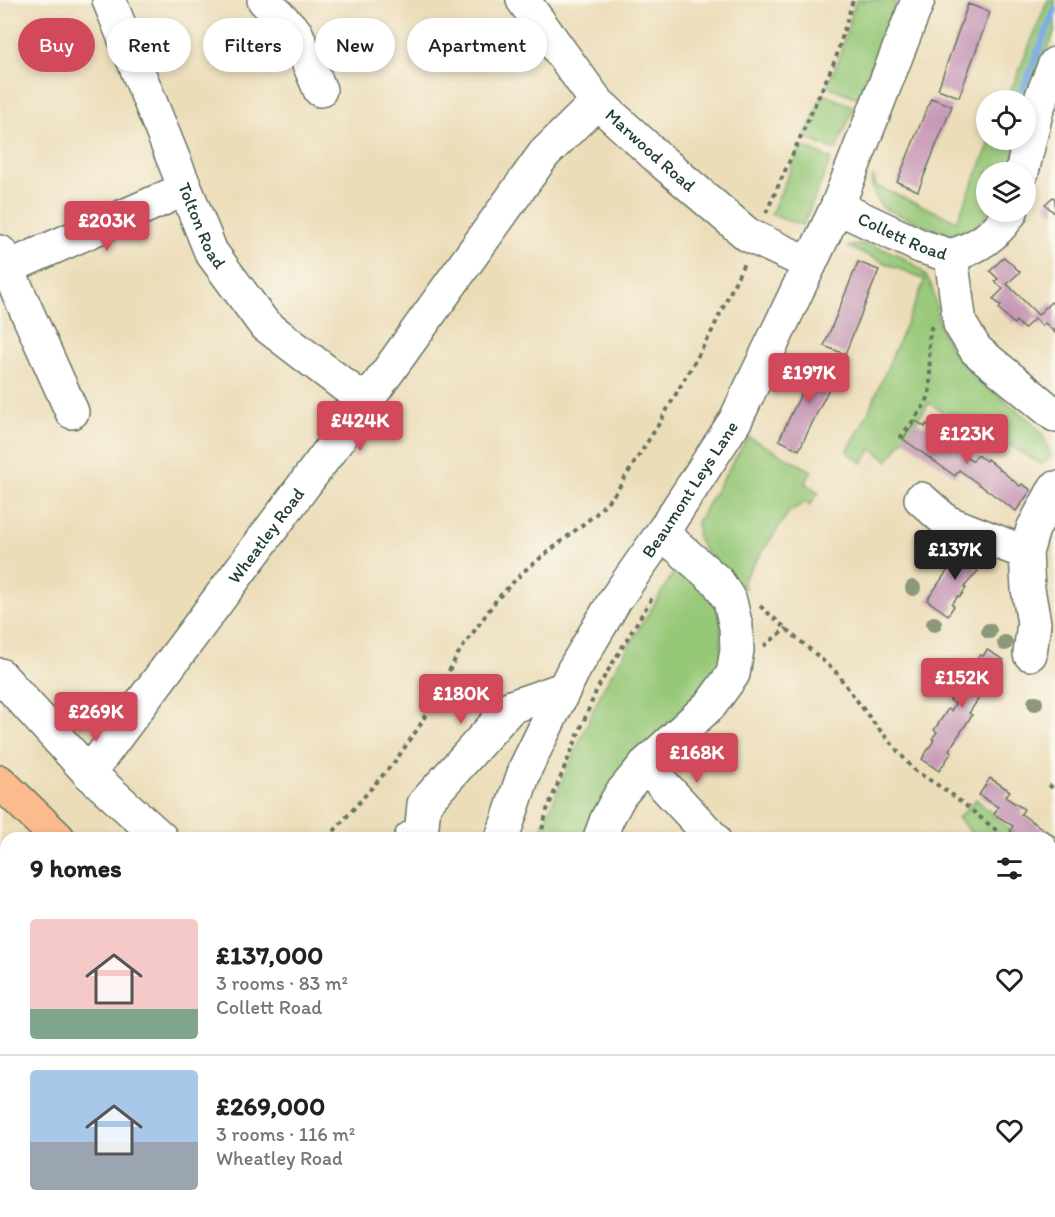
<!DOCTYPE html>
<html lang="en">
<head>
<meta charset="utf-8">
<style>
  :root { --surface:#fff; --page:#f6f6f6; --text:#222; --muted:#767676; --line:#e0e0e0; --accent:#d1495b }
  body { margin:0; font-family:Itim,sans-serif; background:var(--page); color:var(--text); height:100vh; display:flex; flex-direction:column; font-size:22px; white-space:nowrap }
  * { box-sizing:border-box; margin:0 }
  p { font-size:20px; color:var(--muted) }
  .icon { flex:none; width:33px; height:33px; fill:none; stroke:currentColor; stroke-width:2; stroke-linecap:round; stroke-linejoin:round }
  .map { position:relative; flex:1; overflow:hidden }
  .panel { position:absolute; left:0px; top:832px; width:1056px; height:386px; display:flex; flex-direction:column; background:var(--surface); border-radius:18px 18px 0 0; box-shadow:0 3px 9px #0003 }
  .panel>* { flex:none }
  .guide { position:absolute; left:18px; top:18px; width:600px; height:54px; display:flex; gap:12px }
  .fabs { position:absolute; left:976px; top:90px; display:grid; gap:12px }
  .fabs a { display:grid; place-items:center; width:60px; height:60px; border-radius:50%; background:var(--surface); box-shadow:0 3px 9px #0003; font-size:30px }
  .price { position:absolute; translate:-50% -51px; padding:0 14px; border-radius:6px; background:var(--accent); color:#fff; font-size:20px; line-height:39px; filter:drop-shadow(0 2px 3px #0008) }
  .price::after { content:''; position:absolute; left:50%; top:36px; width:18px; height:14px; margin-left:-9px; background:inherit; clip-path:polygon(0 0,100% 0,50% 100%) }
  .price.active { background:#222; color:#fff }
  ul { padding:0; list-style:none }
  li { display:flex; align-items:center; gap:18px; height:150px; padding:0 30px }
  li+li { border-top:2px solid var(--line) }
  li span { display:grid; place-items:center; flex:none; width:168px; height:120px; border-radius:6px; color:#555 }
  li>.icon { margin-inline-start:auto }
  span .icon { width:72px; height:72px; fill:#fffc; stroke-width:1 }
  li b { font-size:26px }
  h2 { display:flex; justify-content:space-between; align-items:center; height:72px; padding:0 30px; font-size:26px }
  .chip { padding:0 21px; border-radius:27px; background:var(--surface); box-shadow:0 3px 9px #0003; font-size:21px; line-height:54px }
  .chip.active { background:var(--accent); color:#fff }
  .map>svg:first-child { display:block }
  .green { fill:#97c878; stroke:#5b8256; stroke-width:1.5 }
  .forest { fill:#79ac68; stroke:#4c744e; stroke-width:1.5 }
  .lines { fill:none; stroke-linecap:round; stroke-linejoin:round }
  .stream { stroke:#74a6e0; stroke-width:7 }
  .building { fill:#c799b6 }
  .minor-casing { stroke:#677563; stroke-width:36 }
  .highway-casing { stroke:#677563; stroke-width:36 }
  .path { stroke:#677563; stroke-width:4; stroke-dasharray:4.5 4.5; stroke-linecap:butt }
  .minor { stroke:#fff; stroke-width:33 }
  .highway { stroke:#fbbb8c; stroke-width:33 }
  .tree { fill:#8c9879 }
  .labels { text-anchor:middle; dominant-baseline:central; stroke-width:6; stroke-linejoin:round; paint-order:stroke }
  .street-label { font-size:18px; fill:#1f3d34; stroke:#fbf7ec }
</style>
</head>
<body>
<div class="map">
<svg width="1055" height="1217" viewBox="0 0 1055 1217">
  <rect width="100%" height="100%" fill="#fbf7ec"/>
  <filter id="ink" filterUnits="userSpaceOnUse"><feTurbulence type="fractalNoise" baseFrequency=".0167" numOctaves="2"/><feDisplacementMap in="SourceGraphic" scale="12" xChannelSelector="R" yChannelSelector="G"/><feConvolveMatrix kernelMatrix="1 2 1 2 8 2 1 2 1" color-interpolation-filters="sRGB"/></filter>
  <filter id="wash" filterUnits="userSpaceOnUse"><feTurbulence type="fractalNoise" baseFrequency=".008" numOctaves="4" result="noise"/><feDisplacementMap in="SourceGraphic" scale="24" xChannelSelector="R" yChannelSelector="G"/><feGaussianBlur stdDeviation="1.35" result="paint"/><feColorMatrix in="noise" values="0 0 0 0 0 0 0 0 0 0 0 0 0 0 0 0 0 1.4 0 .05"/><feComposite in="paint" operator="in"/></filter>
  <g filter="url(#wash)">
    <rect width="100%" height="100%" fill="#ecddb9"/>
    <path class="green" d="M856 0H897L858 98 827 86 839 59Z
      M1048 0H1055V30L1026 105V100H1007Z
      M823 94 854 107 836 150 805 138Z
      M991 140H1018L1011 172H987V212H995L990 221 986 217C974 228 964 236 947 235L883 208C875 199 870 189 873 177L876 186 957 221Z
      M801 146 831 159 803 225 785 220 771 214Z
      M860 244C882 246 915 259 928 279 936 291 935 309 939 323 943 337 953 352 962 363 977 378 995 392 1011 406 1021 414 1034 422 1042 433 1046 440 1048 447 1050 455L1049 459 1041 464 950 411 947 415 929 403 888 461 872 449 862 463 847 452 867 415 925 280 848 247Z
      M748 437 812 471 805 484 819 492 810 505 805 502 789 512 743 580 745 589 705 551 697 537V522Z
      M677 567 697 579 721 614V666L589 838H537L603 688Z
      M976 799 1018 838H976L958 818Z
      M1050 867 1055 869V976L1050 981Z
      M618 1212H672L677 1217H623Z"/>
    <path class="forest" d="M672 1212H735L742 1217H677Z"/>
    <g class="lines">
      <path class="stream" d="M1023 89 1055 10"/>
    </g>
    <g id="blocks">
      <path class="building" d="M968 4 990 12 959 97 938 89Z
        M931 98 952 106 918 191 897 182Z
        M1053 197 1055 199V214L1045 204Z
        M1004 257 1020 272 1007 284 1038 315 1051 302 1055 306V333L1045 323 1042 326 1035 318 1024 329 1016 321 1014 324 999 309 1001 306 993 299 1003 289 995 281 998 279 990 271Z
        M858 262 879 270 845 354 824 346Z
        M818 358 839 368 799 450 779 440Z
        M916 421 925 427 926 424 935 431 934 433 952 443 961 450 960 452 973 461 977 455 986 461 987 459 1020 486 1022 484 1031 490 1016 511 959 470 955 476 903 439Z
        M987 432 992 435 983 447 978 444Z
        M963 548 982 561 976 569 978 571 964 587 966 588 960 597 958 596 952 604 954 606 948 615 927 600Z
        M987 650 1004 660 969 713 972 715 949 750 952 752 939 771 922 759 934 740 932 739 937 732 934 730 948 709 951 711 955 704 950 700 957 690 959 691 969 677 966 676 980 655 983 656Z
        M990 778 1010 791 1005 797 1024 809 1021 814 1055 837V862L1050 858V838H1021L1010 831 1013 826 994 814 998 807 979 795Z
        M1055 1006V1043L1050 1048V1017L1053 1015 1050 1012Z
        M1055 1186V1216L1024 1217 1029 1212H1050V1191Z"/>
    </g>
  </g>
  <g filter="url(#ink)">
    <use href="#blocks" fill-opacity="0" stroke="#677563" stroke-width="1.5"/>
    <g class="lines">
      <g class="minor-casing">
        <g id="minor">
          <path id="s1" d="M109 0 211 252 264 324 366 402"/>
          <path d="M264 0 296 33 320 90"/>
          <path id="s2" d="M523 0 597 102 666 165 748 235 810 264"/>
          <path d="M1022 172 1037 109 1055 64"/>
          <path id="s3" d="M837 207 920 246 951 256 960 324 976 350 1055 415"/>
          <path d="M0 252 72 412"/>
          <path d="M951 256C978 247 995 236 1011 212"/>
          <path d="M7 268 185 189"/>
          <path d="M921 499 947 522 1026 553"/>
          <path d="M1030 654 1034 623 1028 589 1026 553 1033 529 1055 488"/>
          <path d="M0 675 89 773 161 838"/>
          <path d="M645 765 713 838"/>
          <path id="s4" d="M89 773 366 402 544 154 597 102"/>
          <path d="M411 838 421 837 424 804 511 707 563 689"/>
          <path id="s5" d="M502 838 526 767 573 671 615 600 662 533 735 421 837 207 918 0"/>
          <path d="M600 838 607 819 620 795 645 765 711 704 733 674 737 650 736 627 730 601 718 582 662 533"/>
          <path d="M0 946 6 953"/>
          <path d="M0 1211 6 1200"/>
          <path d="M42 1212 56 1217"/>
          <path d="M305 1212 306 1217"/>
          <path d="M760 1212 768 1217"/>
          <path d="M152 1217V1212"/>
        </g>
      </g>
      <g class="highway-casing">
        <path id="highway" d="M0 782 58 838
          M358 1212 372 1217
          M517 1212 524 1217
          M589 1212 594 1217
          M420 1217 441 1212"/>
      </g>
      <path class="path" d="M766 213 836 58 853 0
        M900 438C907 428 927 405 929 395 933 372 925 348 932 325
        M760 606 835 671 873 722 914 770 950 793 1006 838
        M764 646 787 628
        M1049 785 1055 790
        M328 838 396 760 419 727 458 654 497 599 524 571 596 514 616 492 660 422 712 331 745 261
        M540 838 547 810 597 689 653 596
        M1050 883 1052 885 1053 896 1055 901
        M1050 915 1055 912
        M1050 962 1055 969
        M0 1149 6 1152
        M1050 1169 1055 1164
        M100 1212 103 1217
        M254 1212 265 1217
        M635 1212 640 1217
        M945 1212 949 1214"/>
      <use href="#minor" class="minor"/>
      <use href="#highway" class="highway"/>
    </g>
    <g class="tree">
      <circle cx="913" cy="588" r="8"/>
      <circle cx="934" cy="624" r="8"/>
      <circle cx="989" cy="631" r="8"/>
      <circle cx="1005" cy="643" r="8"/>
      <circle cx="1035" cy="703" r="8"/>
    </g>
  </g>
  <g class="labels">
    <g class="street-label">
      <text stroke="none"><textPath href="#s2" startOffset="198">Marwood Road</textPath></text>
      <text stroke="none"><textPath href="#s1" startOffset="244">Tolton Road</textPath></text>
      <text stroke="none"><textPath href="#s3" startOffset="72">Collett Road</textPath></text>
      <text stroke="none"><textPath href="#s5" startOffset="398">Beaumont Leys Lane</textPath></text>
      <text stroke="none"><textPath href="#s4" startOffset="296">Wheatley Road</textPath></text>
    </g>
  </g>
</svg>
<div class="fabs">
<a><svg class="icon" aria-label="locate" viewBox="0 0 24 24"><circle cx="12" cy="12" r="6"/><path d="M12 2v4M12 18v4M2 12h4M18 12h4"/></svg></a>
<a><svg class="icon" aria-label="layers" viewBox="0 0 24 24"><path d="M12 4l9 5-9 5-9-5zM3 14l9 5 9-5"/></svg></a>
</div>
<b class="price" style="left:107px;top:252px">£203K</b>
<b class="price" style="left:809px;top:404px">£197K</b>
<b class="price" style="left:360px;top:452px">£424K</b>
<b class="price" style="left:967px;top:465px">£123K</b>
<b class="price active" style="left:955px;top:581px">£137K</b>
<b class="price" style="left:962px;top:709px">£152K</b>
<b class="price" style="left:461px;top:725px">£180K</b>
<b class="price" style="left:96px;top:743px">£269K</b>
<b class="price" style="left:697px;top:784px">£168K</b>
<div class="guide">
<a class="chip active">Buy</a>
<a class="chip">Rent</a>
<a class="chip">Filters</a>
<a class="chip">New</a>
<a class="chip">Apartment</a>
</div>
<section class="panel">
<h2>9 homes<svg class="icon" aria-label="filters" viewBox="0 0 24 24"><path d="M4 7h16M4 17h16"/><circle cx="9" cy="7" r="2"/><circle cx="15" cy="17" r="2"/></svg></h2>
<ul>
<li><span style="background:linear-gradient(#f6c9c9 75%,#7fa58c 0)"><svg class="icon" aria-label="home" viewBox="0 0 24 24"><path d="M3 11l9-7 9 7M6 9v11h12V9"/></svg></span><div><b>£137,000</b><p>3 rooms · 83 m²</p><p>Collett Road</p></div><svg class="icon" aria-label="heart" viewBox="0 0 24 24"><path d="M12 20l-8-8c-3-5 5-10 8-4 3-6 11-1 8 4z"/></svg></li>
<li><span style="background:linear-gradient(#a9c7e8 60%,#9aa5b1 0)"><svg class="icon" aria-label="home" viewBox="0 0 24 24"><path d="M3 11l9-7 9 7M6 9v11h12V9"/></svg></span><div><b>£269,000</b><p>3 rooms · 116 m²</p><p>Wheatley Road</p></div><svg class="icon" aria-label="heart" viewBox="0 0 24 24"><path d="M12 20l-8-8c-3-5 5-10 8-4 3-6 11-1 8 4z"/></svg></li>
</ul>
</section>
</div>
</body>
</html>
